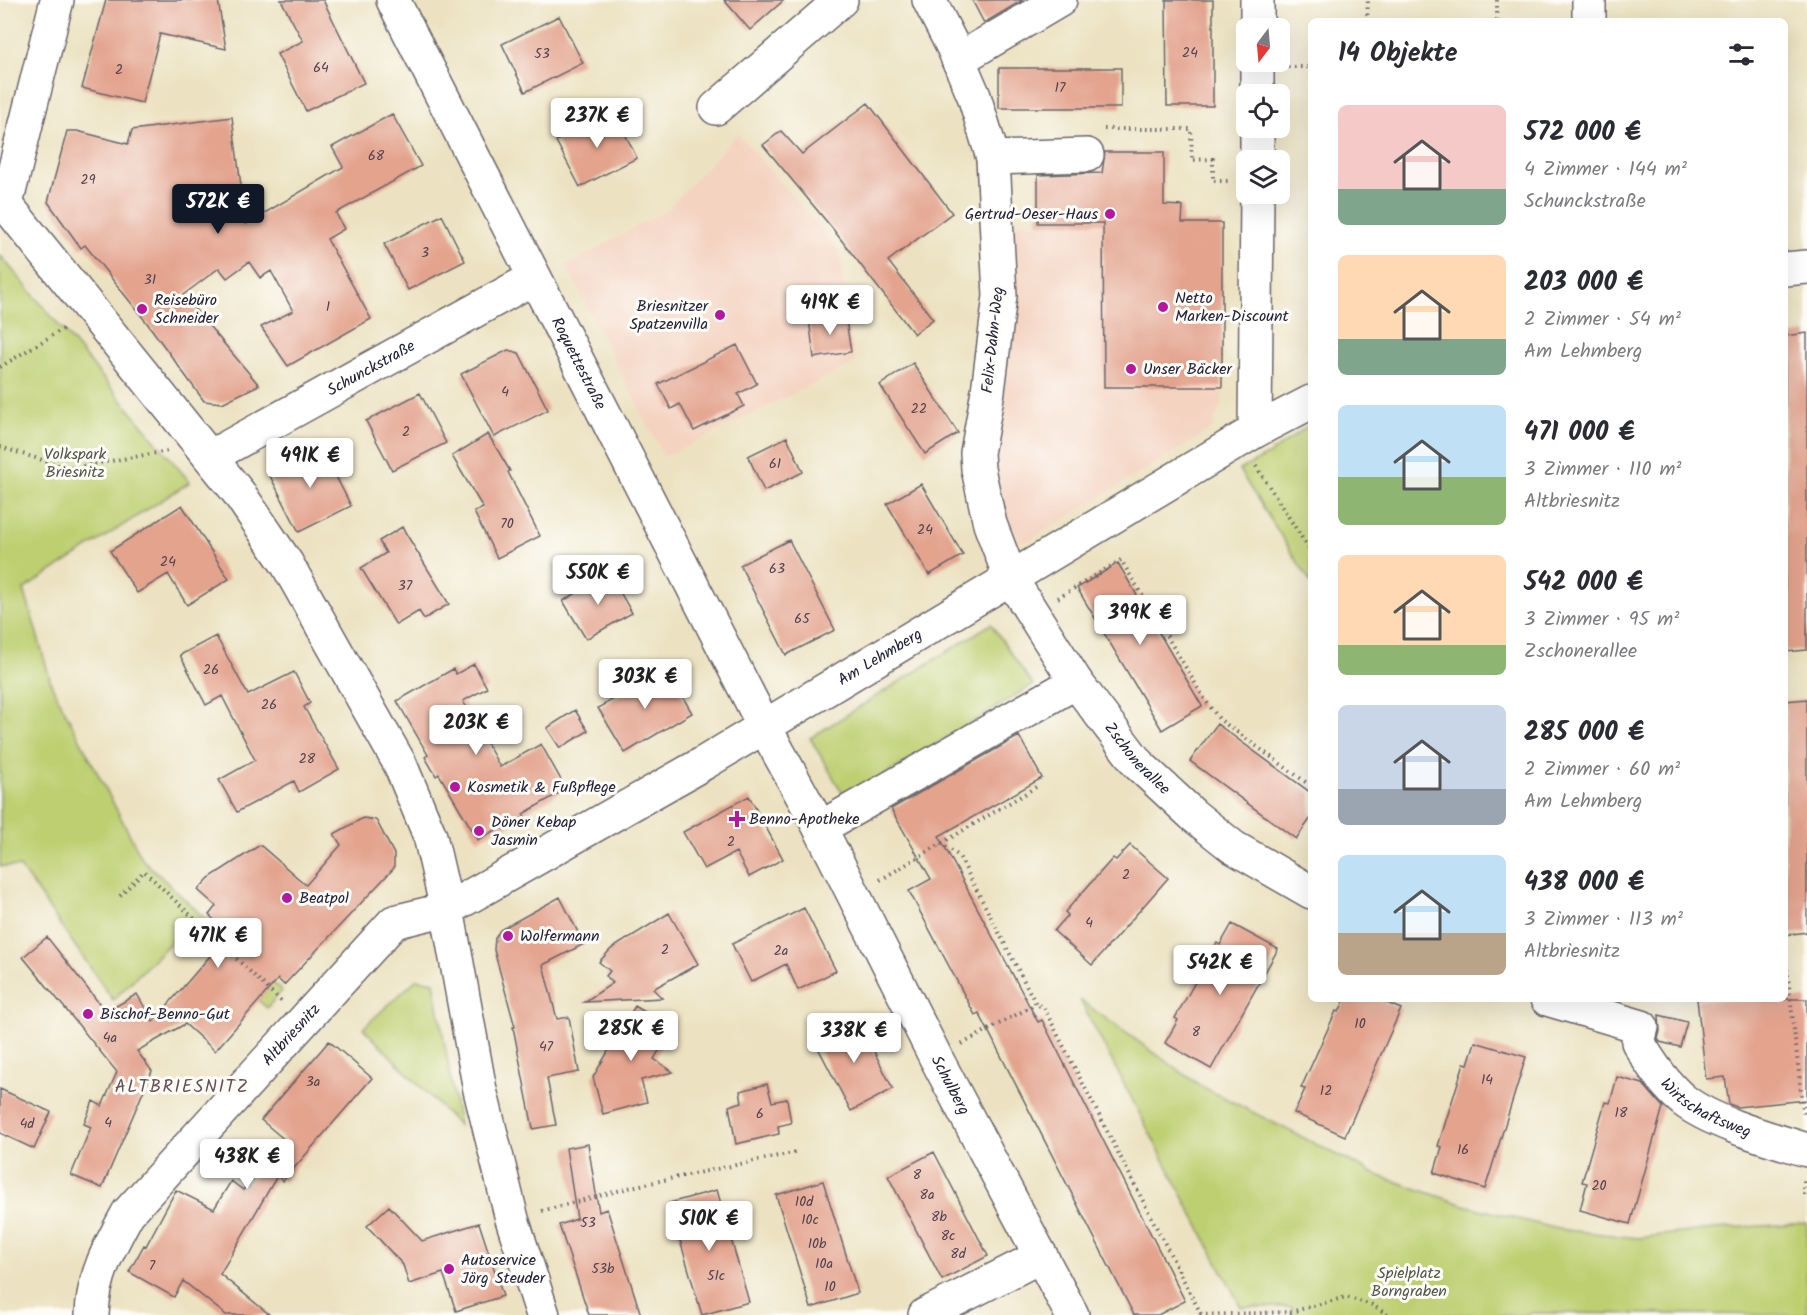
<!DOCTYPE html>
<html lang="de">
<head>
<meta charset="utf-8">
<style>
  :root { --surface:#fff; --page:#f7f7f7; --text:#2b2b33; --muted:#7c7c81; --accent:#111827 }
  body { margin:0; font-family:Kalam,sans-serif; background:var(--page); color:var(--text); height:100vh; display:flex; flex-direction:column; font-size:22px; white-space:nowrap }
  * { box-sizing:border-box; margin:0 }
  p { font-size:20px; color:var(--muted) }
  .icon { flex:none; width:33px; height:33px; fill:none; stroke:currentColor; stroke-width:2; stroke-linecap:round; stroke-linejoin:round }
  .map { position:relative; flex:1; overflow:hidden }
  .sheet { position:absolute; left:1308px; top:18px; width:480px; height:984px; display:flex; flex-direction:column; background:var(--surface); border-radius:9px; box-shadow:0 6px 24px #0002 }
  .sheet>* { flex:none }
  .needle { width:39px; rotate:196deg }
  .controls { position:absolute; left:1236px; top:18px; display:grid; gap:12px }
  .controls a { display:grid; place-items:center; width:54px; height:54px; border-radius:9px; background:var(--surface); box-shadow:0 6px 24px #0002; font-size:30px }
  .price { position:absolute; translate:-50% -51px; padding:0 14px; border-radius:6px; background:#fff; color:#222; font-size:20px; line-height:39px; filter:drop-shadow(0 2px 3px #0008) }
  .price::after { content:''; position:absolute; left:50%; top:36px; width:18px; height:14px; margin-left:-9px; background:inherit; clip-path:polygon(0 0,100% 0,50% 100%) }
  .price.current { background:var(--accent); color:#fff }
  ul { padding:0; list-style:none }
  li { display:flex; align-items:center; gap:18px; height:150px; padding:0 30px }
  li span { display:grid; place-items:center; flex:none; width:168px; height:120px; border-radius:9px; color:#555 }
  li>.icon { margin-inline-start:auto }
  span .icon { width:72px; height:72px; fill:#fffc; stroke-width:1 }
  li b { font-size:26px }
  h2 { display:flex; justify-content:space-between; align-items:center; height:72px; padding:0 30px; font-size:26px }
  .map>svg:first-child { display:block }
  .built { fill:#f4d3c1 }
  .green { fill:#becf71; stroke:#707856; stroke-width:1.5 }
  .building { fill:#e3a38d }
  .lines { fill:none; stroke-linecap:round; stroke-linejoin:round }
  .minor-casing { stroke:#69656a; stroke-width:36 }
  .path { stroke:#69656a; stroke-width:4; stroke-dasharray:1.5 4.5; stroke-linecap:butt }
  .minor { stroke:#fff; stroke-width:33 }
  .poi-dot { fill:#b5179e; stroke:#fdfcf7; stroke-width:2 }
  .labels { text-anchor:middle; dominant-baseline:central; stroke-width:6; stroke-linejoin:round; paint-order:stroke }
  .number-label { font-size:14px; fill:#524250 }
  .poi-label { font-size:16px; fill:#22223b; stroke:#fdfcf7; text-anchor:start }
  .street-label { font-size:16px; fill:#22223b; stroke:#fdfcf7 }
  .park-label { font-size:16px; fill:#51564b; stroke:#fdfcf7 }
  .neighbourhood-label { font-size:18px; letter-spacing:1.5px; fill:#664f58; stroke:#fdfcf7 }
</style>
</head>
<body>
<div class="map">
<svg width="1807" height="1315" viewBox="0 0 1807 1315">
  <rect width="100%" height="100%" fill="#fdfcf7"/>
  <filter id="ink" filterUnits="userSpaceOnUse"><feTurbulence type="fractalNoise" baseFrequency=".0167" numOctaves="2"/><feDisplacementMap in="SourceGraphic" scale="12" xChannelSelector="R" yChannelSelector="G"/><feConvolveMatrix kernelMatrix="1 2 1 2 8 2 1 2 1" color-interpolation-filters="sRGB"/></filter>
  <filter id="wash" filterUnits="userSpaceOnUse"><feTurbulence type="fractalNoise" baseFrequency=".008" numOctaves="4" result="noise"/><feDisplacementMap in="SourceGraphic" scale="24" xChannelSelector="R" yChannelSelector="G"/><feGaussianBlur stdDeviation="1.35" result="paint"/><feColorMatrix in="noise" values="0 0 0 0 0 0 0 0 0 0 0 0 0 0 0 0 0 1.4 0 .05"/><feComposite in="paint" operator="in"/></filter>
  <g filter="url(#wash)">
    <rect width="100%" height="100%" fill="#ece2c1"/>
    <path class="built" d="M738 133 839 250 855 363 664 457 566 266 668 209Z
      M1013 223H1222V403L1212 429 1026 542 1017 540 1002 506 997 481 996 438 1015 319Z"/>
    <path class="green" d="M0 255 190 482 24 589 52 686 143 860 282 991 267 1008 181 932 113 1000 20 867 0 866Z
      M1311 424V583L1239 470 1268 455Z
      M991 624 1033 685 846 799 810 738Z
      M417 979 434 982 459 1126 363 1028Z
      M1080 1000 1201 1086 1377 1175 1464 1205 1558 1229 1637 1238 1714 1229 1807 1223V1315L1528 1313 1527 1315H1292V1307H1241Z"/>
    <g id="blocks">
      <path class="building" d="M106 0H218L226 49 160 34 142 103 82 88Z
        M281 0H323L364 83 306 111 277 54 303 41Z
        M724 0H784L750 30Z
        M972 0H1023L984 23Z
        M1166 0H1213V106H1167Z
        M559 16 583 63 525 92 502 44Z
        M999 68H1121V108H999Z
        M868 103 952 213 888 261 933 319 914 334 832 228 763 145 781 131 802 154Z
        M614 112 637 158 580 187 556 141Z
        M392 114 421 166 336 213 344 229 327 239 371 319 288 366 261 327 293 311 271 271 260 278 249 262 227 278 219 268 183 295 259 385 222 403 204 401 147 323 85 245 81 248 48 202 67 131H77L128 144 132 130 232 117 246 224 343 167 332 147Z
        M1105 152H1164V205L1183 206 1182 223H1222V387H1104L1103 223H1038V175L1102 173Z
        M442 215 465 261 408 290 384 244Z
        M845 314 851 352 814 358 809 319Z
        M1807 333V650L1785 652V336Z
        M737 345 757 384 738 394 744 406 694 431 680 404 671 409 658 384Z
        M508 350 519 353 548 410 494 437 461 374Z
        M913 363 958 433 925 454 880 385Z
        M420 393 446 443 392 470 366 421Z
        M488 434 510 471 508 472 540 536 497 558 474 512 483 508 452 456Z
        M787 437 803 472 764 491 748 456Z
        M320 445 351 506 299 532 268 472Z
        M921 484 963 555 929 575 887 504Z
        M182 505 229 579 187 605 168 574 137 593 110 551Z
        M402 527 449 604 424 619 419 611 396 625 361 568 386 553 379 541Z
        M789 540 835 630 786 655 740 565Z
        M1118 563 1202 706 1162 730 1077 588Z
        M609 573 632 613 586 639 563 601Z
        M216 636 248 695 294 672 310 703 304 707 339 769 299 792 294 781 237 812 219 780 255 760 222 696 206 705 180 655Z
        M474 664 487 688 463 701 500 767 541 744 566 789 523 814 525 817 503 829 501 827 478 840 439 774 436 776 425 757 428 755 397 701 453 669 456 674Z
        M666 668 692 713 625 753 598 708Z
        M1807 699V932L1785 935V701Z
        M575 710 588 731 560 748 547 728Z
        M1217 724 1311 793V818L1296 839 1190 761Z
        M1019 736 1042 778 939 836 1038 1022 1042 1020 1185 1301 1158 1315H1134L979 1013 975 1015 909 891 931 879 891 809Z
        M749 796 783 859 749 877 736 852 704 869 683 832Z
        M363 818 376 820 394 854V868L284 985 278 979 215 1051 185 1024 137 1051 152 1071 102 1188 71 1175 91 1127 84 1124 93 1101 102 1106 117 1072 23 957 47 937 106 1012 137 994 153 1022 229 934 209 915 216 906 198 890 209 878 260 845 306 885 341 845 334 834Z
        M1130 845 1168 878 1092 965 1054 931 1068 915 1065 912 1113 858 1116 860Z
        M560 897 584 944 543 965 557 1019 569 1017 579 1072 547 1078 556 1125 533 1129 513 1027H515L494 950 495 938 500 930Z
        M804 908 836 971 798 990 786 964 751 982 732 944Z
        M669 913 698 964 653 989 662 998 584 1002 613 983 606 976 610 971 599 962 611 949Z
        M1232 924 1278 949 1211 1069 1165 1043 1178 1020 1175 1018 1217 943 1220 945Z
        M1345 999H1378L1401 1009 1345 1136 1294 1113 1305 1089 1301 1088 1336 1011 1339 1012Z
        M1697 999H1807V1100L1737 1107 1729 1104 1725 1077 1706 1079Z
        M635 1006 672 1029 654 1059 673 1072 641 1080 647 1102 603 1114 593 1077Z
        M1659 1015 1687 1022 1680 1047 1660 1042 1658 1039 1660 1031Z
        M857 1018 893 1089 851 1111 814 1040Z
        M329 1041 372 1078 283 1181 277 1176 220 1274 270 1315H226L183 1281 174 1297 129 1272 144 1245 146 1246 176 1190 214 1209 231 1181 243 1190 286 1141 261 1120Z
        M1475 1042 1526 1057 1485 1189 1434 1173 1442 1147 1438 1146 1464 1063 1468 1064Z
        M1617 1077 1643 1084 1663 1107 1630 1224 1580 1210 1587 1183 1582 1182 1605 1102 1610 1103Z
        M767 1084 772 1102 787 1099 791 1123 778 1126 779 1134 736 1144 729 1106 742 1102 740 1091Z
        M0 1089 51 1112 34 1149 0 1133Z
        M588 1144 599 1212 607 1209 641 1315H589L559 1225 577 1219 566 1148Z
        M934 1152 988 1256 942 1280 888 1176Z
        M823 1181 858 1293 811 1308 776 1195Z
        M717 1190 749 1302 702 1315 669 1203Z
        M389 1206 422 1241 479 1223 503 1296 456 1311 443 1273 409 1284 403 1265 367 1226Z"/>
    </g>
  </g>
  <g filter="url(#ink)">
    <use href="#blocks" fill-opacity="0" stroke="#69656a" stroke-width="1.5"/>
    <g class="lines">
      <g class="minor-casing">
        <g id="minor">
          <path id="s1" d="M393 0 764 726 820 828 936 1058 1072 1315"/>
          <path id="s2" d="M929 0 953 47 974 96 993 158 1000 296 988 391 977 453 978 469 990 524 1011 579 1076 682 1138 764 1193 815 1233 847 1311 892"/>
          <path d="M1589 0V21"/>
          <path d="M1257 28V0"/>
          <path d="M958 60 1060 0"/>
          <path d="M1257 94V62"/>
          <path d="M716 108 841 0"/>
          <path d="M993 158 1087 155"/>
          <path d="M1257 160V128"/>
          <path d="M0 197 238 492 287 564 400 764 430 836 447 909 480 1090 512 1219 543 1315"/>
          <path d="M6 204 57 0"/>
          <path d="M1785 269 1807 267"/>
          <path d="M1255 431 1257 194"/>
          <path id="s3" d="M210 457 534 278"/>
          <path d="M820 828 1076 682"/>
          <path id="s4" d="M1547 999 1642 1027 1638 1042C1650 1063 1664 1084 1683 1100 1712 1123 1771 1139 1807 1150"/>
          <path id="s5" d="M92 1315C93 1276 110 1246 128 1213L394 922 447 909 467 898 704 763 1255 431 1311 402"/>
          <path d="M925 1315 1041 1256"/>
        </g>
      </g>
      <path class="path" d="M1497 0V21
        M1367 21 1368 0
        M1288 67H1311
        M1104 129H1191L1192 160 1213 159V181H1231
        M0 367 66 327
        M0 447 68 468
        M1256 466 1311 552
        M59 470 168 451
        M1058 598 1121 560 1204 698 1219 719 1311 786
        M941 843 959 856 1036 1004 1044 1008 1201 1314
        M880 880 1036 787
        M120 896 144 871 282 1002
        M1785 951 1804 1117
        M962 1044 1036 1004
        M1804 1195V1178
        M542 1211 636 1186 797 1152
        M1200 1315 1291 1312 1346 1297 1372 1305 1388 1315"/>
      <use href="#minor" class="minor"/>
    </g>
  </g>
  <g class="poi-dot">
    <circle cx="1110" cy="214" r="6"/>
    <circle cx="1163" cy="307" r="6"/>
    <circle cx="142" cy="309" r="6"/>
    <circle cx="720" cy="315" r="6"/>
    <circle cx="1131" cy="369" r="6"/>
    <circle cx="455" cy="787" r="6"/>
    <path d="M734 810h6v6h6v6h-6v6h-6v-6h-6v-6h6z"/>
    <circle cx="479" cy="831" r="6"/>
    <circle cx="287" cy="898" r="6"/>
    <circle cx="508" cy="936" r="6"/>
    <circle cx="88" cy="1014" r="6"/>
    <circle cx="449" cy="1269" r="6"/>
  </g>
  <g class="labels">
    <g class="number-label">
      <text x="1190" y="53">24</text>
      <text x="542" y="54">53</text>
      <text x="321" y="68">64</text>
      <text x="119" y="70">2</text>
      <text x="1060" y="88">17</text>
      <text x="376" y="156">68</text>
      <text x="88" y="180">29</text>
      <text x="425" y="253">3</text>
      <text x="150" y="280">31</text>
      <text x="328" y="307">1</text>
      <text x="505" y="392">4</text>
      <text x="919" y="409">22</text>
      <text x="406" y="432">2</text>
      <text x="775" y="464">61</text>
      <text x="507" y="524">70</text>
      <text x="925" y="530">24</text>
      <text x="168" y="562">24</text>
      <text x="777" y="569">63</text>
      <text x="405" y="586">37</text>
      <text x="802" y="619">65</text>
      <text x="211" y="670">26</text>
      <text x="269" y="705">26</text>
      <text x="307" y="759">28</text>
      <text x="731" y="842">2</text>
      <text x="1126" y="875">2</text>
      <text x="1089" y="923">4</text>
      <text x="665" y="950">2</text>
      <text x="781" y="951">2a</text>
      <text x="1360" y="1024">10</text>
      <text x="1196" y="1032">8</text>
      <text x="110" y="1038">4a</text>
      <text x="546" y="1047">47</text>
      <text x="1487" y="1080">14</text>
      <text x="313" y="1082">3a</text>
      <text x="1326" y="1091">12</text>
      <text x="1621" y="1113">18</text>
      <text x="760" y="1114">6</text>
      <text x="108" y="1123">4</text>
      <text x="27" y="1124">4d</text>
      <text x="1463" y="1150">16</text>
      <text x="917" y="1175">8</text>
      <text x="1599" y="1186">20</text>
      <text x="927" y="1195">8a</text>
      <text x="804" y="1202">10d</text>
      <text x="939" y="1217">8b</text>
      <text x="810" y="1220">10c</text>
      <text x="588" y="1223">53</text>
      <text x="948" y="1236">8c</text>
      <text x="817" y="1244">10b</text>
      <text x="958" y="1254">8d</text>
      <text x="824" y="1264">10a</text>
      <text x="152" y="1266">7</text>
      <text x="603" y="1269">53b</text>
      <text x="716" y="1276">51c</text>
      <text x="830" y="1287">10</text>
    </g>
    <g class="poi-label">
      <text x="1098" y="214" text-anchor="end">Gertrud-Oeser-Haus</text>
      <text x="1175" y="298">Netto<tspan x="1175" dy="18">Marken-Discount</tspan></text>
      <text x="154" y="300">Reisebüro<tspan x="154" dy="18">Schneider</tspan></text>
      <text x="708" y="306" text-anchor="end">Briesnitzer<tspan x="708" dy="18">Spatzenvilla</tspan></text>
      <text x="1143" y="369">Unser Bäcker</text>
      <text x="467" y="787">Kosmetik &amp; Fußpflege</text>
      <text x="749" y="819">Benno-Apotheke</text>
      <text x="491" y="822">Döner Kebap<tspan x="491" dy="18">Jasmin</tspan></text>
      <text x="299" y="898">Beatpol</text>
      <text x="520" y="936">Wolfermann</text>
      <text x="100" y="1014">Bischof-Benno-Gut</text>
      <text x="461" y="1260">Autoservice<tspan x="461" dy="18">Jörg Steuder</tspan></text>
    </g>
    <g class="street-label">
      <text transform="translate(993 340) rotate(-84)">Felix-Dahn-Weg</text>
      <text stroke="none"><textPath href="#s1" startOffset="408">Roquettestraße</textPath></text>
      <text stroke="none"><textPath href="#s3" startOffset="184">Schunckstraße</textPath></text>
      <text stroke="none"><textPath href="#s5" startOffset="1059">Am Lehmberg</textPath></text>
      <text stroke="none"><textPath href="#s2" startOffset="819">Zschonerallee</textPath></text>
      <text stroke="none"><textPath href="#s5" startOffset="351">Altbriesnitz</textPath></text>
      <text stroke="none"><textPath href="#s1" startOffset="1220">Schulberg</textPath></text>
      <text stroke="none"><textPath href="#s4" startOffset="212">Wirtschaftsweg</textPath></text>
    </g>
    <g class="park-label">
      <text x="75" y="454">Volkspark<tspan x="75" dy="18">Briesnitz</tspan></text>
      <text x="1409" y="1273">Spielplatz<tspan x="1409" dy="18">Borngraben</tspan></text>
    </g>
    <g class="neighbourhood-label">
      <text x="182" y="1087">ALTBRIESNITZ</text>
    </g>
  </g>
</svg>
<div class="controls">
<a><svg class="needle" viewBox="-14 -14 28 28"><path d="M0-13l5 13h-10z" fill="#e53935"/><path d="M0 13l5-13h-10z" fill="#7c7c81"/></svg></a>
<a><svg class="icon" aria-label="locate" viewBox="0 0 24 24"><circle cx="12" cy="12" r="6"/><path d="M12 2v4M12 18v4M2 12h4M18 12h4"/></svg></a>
<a><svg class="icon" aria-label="layers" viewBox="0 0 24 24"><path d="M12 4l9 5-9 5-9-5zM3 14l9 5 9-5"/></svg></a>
</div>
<b class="price" style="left:597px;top:149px">237K €</b>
<b class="price current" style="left:218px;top:235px">572K €</b>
<b class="price" style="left:830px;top:336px">419K €</b>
<b class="price" style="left:310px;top:489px">491K €</b>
<b class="price" style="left:598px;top:606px">550K €</b>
<b class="price" style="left:1140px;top:646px">399K €</b>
<b class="price" style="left:645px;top:710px">303K €</b>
<b class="price" style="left:476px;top:756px">203K €</b>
<b class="price" style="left:218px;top:969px">471K €</b>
<b class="price" style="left:1220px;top:996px">542K €</b>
<b class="price" style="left:631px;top:1062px">285K €</b>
<b class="price" style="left:854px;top:1064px">338K €</b>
<b class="price" style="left:247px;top:1190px">438K €</b>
<b class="price" style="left:709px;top:1252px">510K €</b>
<section class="sheet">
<h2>14 Objekte<svg class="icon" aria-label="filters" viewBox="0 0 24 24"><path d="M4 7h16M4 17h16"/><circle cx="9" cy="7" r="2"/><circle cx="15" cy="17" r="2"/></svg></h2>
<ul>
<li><span style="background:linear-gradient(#f6c9c9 70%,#7fa58c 0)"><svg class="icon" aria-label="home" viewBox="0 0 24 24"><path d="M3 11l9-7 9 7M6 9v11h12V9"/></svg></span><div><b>572 000 €</b><p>4 Zimmer · 144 m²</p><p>Schunckstraße</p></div></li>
<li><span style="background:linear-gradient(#ffd9b3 70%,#7fa58c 0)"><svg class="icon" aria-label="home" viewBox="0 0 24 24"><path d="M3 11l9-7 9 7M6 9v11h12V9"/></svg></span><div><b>203 000 €</b><p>2 Zimmer · 54 m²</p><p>Am Lehmberg</p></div></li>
<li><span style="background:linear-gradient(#bfe0f5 60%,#8fb573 0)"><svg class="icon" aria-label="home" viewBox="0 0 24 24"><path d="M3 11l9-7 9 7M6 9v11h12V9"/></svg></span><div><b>471 000 €</b><p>3 Zimmer · 110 m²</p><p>Altbriesnitz</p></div></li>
<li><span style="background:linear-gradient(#ffd9b3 75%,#8fb573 0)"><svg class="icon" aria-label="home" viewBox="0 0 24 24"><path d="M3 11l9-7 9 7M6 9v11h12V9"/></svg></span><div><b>542 000 €</b><p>3 Zimmer · 95 m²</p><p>Zschonerallee</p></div></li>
<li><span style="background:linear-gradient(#c9d6e8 70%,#9aa5b1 0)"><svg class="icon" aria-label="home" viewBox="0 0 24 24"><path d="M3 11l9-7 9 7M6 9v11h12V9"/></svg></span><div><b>285 000 €</b><p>2 Zimmer · 60 m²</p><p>Am Lehmberg</p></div></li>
<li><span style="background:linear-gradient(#bfe0f5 65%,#b9a48a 0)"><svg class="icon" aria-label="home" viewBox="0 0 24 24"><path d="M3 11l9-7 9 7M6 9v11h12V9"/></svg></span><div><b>438 000 €</b><p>3 Zimmer · 113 m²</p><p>Altbriesnitz</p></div></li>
</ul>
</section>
</div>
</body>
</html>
